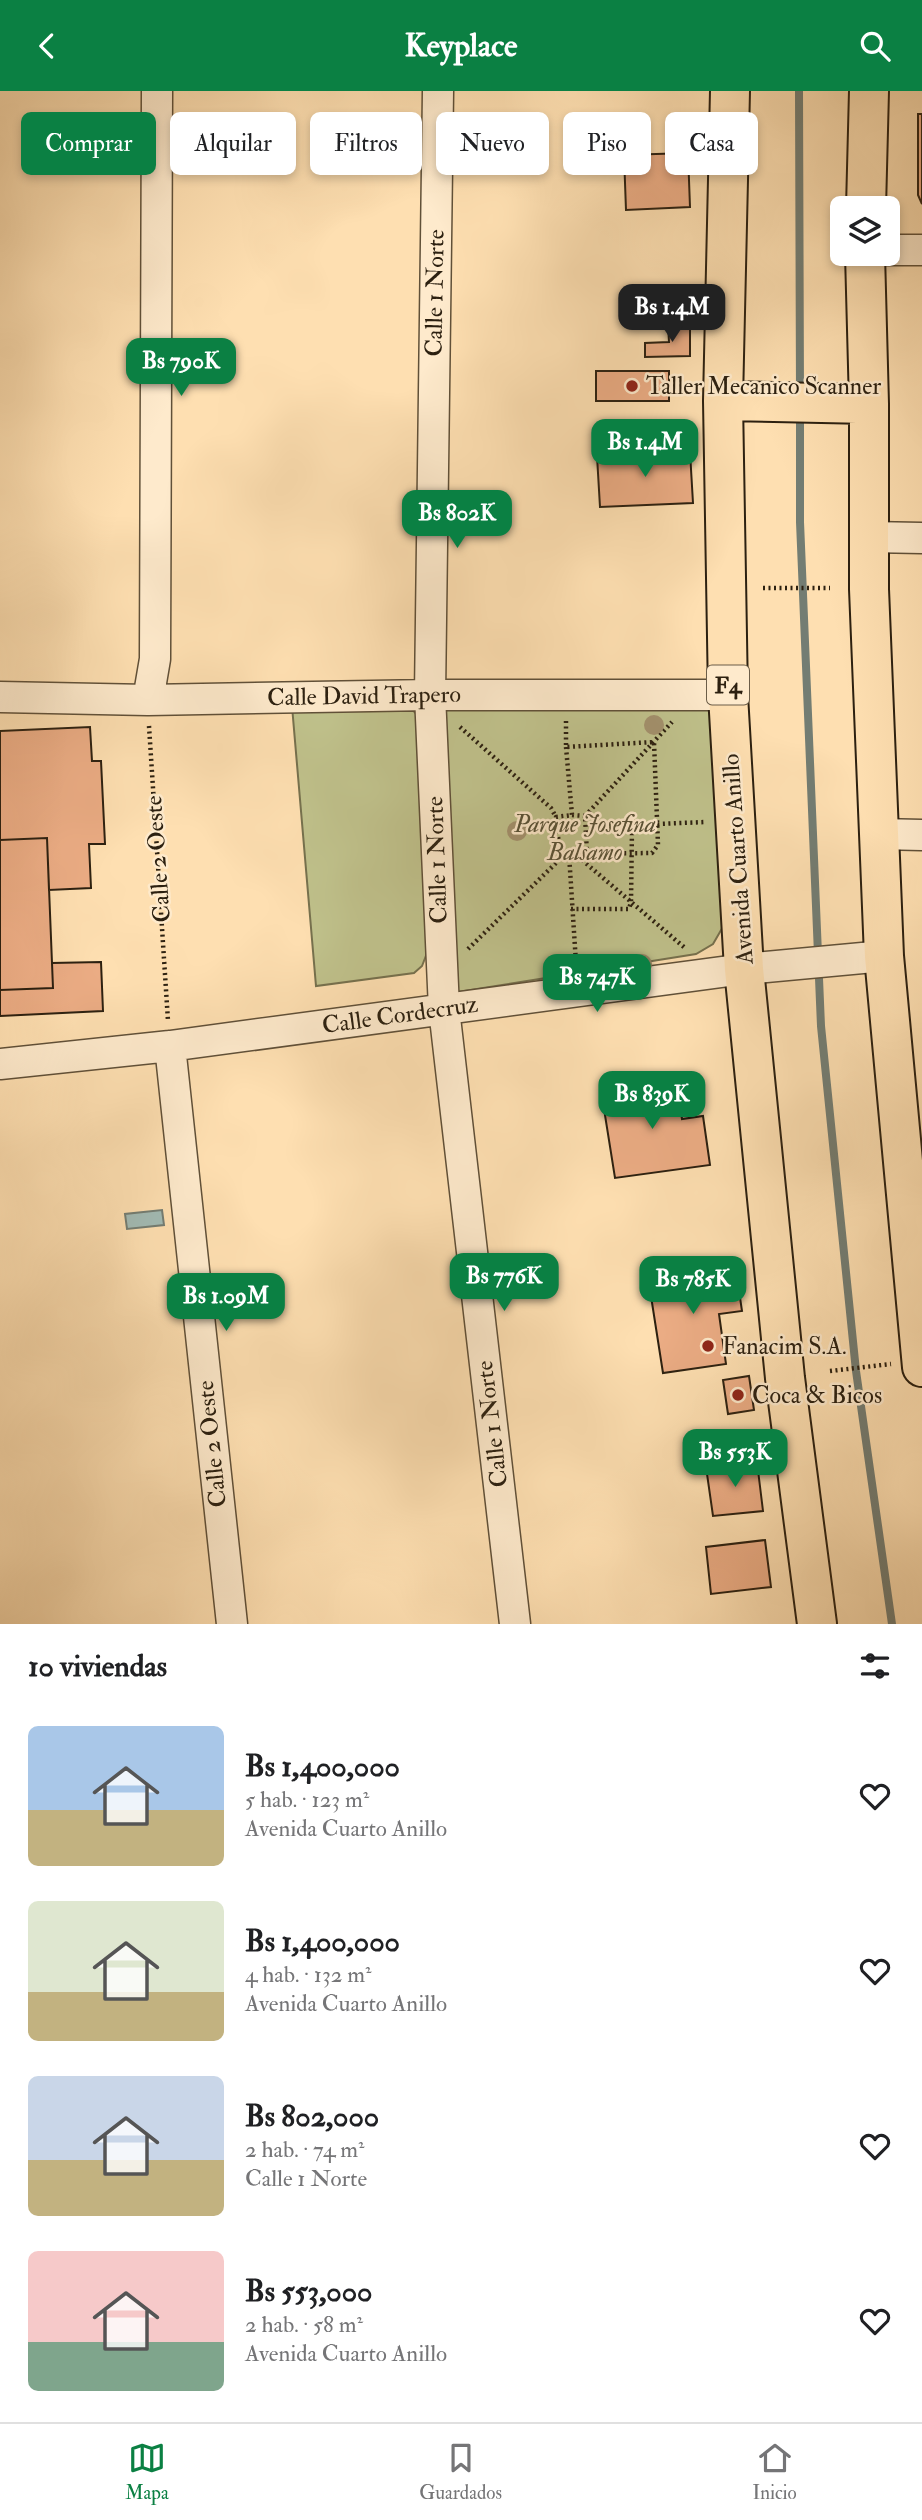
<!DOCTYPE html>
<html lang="es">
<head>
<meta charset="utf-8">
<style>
  :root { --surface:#fff; --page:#f6f6f6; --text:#202124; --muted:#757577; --line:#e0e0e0; --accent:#0b8043 }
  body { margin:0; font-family:"IM FELL Double Pica",serif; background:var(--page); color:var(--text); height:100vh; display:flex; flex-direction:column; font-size:26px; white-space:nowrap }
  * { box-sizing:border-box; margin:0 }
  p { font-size:23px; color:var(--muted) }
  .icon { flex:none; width:38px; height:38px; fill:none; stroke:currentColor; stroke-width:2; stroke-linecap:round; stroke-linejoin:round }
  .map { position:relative; height:1533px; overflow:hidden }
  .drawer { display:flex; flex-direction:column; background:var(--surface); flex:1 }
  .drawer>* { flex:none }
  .guide { position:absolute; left:21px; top:21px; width:880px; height:63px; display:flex; gap:14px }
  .tools { position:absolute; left:830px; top:105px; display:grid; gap:14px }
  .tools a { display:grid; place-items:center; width:70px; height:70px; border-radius:10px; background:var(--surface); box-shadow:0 4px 10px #0003; font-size:35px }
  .price { position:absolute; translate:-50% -60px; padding:0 16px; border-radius:14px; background:var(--accent); color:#fff; font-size:23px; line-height:46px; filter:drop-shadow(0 2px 4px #0008) }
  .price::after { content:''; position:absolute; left:50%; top:42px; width:21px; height:16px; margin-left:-10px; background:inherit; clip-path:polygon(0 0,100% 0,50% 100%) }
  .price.on { background:#222; color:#fff }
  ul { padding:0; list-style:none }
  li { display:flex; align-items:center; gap:21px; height:175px; padding:0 28px }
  li span { display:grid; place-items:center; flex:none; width:196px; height:140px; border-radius:10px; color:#555 }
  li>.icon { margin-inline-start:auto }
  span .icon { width:84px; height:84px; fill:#fffc; stroke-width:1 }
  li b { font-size:30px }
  h2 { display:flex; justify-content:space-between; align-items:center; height:84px; padding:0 28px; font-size:30px }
  .tag { padding:0 24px; border-radius:10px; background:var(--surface); box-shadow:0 4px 10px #0003; font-size:24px; line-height:63px }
  .tag.on { background:var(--accent); color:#fff }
  header { display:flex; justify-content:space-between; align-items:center; height:91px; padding:0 28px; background:var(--accent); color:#fff; font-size:32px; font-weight:700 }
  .tabs { display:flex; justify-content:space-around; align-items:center; height:98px; border-top:2px solid var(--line); background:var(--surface); font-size:19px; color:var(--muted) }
  .tabs a { display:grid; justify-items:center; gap:4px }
  .tabs .on { color:var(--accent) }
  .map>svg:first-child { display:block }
  .green { fill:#c0c28c; stroke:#76714e; stroke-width:2 }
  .water { fill:#a2bbb5; stroke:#737d73; stroke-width:2 }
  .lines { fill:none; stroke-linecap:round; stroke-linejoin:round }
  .stream { stroke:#737d73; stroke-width:8 }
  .building { fill:#ebac84; stroke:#2c2010; stroke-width:2 }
  .minor-casing { stroke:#605038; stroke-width:33 }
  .trunk-casing { stroke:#2c2010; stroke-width:42 }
  .path { stroke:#2c2010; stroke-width:4.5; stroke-dasharray:2 3.5; stroke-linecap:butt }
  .minor { stroke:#feeacc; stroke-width:30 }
  .trunk { stroke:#fedfb1; stroke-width:38 }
  .tree { fill:#a3916d }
  .poi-dot { fill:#8f2418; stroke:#feeacc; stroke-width:2.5 }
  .labels { text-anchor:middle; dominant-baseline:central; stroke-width:5; stroke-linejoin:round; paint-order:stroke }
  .shield { fill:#feeacc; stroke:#6b5d48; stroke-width:2 }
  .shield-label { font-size:23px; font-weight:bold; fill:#2c2010 }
  .street-label { font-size:24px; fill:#2c2010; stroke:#feeacc }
  .poi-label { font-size:24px; fill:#2c2010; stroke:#feeacc; text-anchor:start }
  .park-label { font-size:24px; font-style:italic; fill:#585135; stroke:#feeacc }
</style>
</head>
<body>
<header><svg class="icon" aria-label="back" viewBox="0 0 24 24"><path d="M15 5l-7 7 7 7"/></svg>Keyplace<svg class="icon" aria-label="search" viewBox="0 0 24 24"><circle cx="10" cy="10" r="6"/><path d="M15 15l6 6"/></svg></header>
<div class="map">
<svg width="922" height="1533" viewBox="0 0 922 1533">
  <rect width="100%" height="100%" fill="#fedfb1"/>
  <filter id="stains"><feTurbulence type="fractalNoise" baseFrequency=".00286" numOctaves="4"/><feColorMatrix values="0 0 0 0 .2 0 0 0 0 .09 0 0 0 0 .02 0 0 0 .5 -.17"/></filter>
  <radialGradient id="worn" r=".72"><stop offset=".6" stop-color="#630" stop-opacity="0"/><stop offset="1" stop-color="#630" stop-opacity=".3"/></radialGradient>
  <path class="green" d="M715 613 724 834 713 853 696 863 458 901 445 615Z
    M292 615 410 616 420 627 427 862 422 875 414 882 316 895Z"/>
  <path class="water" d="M162 1119 164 1134 127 1138 125 1123Z"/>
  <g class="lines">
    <path class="stream" d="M799 0 800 303
      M800 323V431L821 935 856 1280 892 1533"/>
  </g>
  <path class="building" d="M918 23H922V113L918 104Z
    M688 62 690 116 626 119 624 64Z
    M668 234H690V265L645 266V252L669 251Z
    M596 280H669V310H596Z
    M690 361 693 412 600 416 597 365Z
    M90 636 92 670H101L105 753H89L91 797 49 799 47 747 0 749V640Z
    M47 747 53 897 0 899V749Z
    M101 871 103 920 0 925V899L53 897 52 872Z
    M676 989 682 1028 703 1025 710 1074 615 1087 601 999Z
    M735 1173 742 1220 719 1223 726 1273 663 1282 648 1186Z
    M749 1285 754 1319 728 1323 723 1289Z
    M757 1371 763 1420 713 1425 706 1376Z
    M765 1449 771 1496 711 1503 706 1456Z"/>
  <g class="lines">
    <g class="minor-casing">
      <path id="minor" d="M438 0 430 604 444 918 515 1533
        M887 159H922
        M869 446 922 447
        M0 606 148 609 430 604H728
        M148 609 155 568 157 0
        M879 743 922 744
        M170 955 232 1533
        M0 973 170 955 744 878 884 865"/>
    </g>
    <g class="trunk-casing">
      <path id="trunk" d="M730 0 723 310 728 604 744 878 785 1287 817 1533
        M866 117 869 0
        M865 163 869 313V498L884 865 922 1276
        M723 310 869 313"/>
    </g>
    <path class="path" d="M763 497H830
      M566 630V656L654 651 658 754 652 762 575 763 685 857
      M149 635 168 930
      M460 636 551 717 556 726
      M566 656 572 724 556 726 560 764 575 763
      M572 724 585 725 587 763
      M585 725 672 631
      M569 763 576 872
      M571 818H629L631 811 632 737 657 733 706 731
      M468 858 556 772 560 764
      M830 1280 891 1273"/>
    <use href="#minor" class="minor"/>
    <use href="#trunk" class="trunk"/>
  </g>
  <g class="tree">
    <circle cx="654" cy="634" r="10"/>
    <circle cx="517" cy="740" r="10"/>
    <circle cx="642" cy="873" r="10"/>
  </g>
  <g class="poi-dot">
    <circle cx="632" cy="295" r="7"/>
    <circle cx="708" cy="1255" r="7"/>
    <circle cx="738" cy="1304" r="7"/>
  </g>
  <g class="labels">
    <rect class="shield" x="707" y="574.5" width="42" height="39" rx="5"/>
    <g class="shield-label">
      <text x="728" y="594">F4</text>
    </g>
    <g class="street-label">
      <text transform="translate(435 202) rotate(-89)">Calle 1 Norte</text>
      <text transform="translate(364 605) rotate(-1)">Calle David Trapero</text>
      <text transform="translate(158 768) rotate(-94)">Calle 2 Oeste</text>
      <text transform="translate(738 768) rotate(-94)">Avenida Cuarto Anillo</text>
      <text transform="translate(437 769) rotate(-92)">Calle 1 Norte</text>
      <text transform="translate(400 924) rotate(-8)">Calle Cordecruz</text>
      <text transform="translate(492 1333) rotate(-97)">Calle 1 Norte</text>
      <text transform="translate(212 1353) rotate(-96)">Calle 2 Oeste</text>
    </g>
    <g class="poi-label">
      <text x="646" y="295">Taller Mecanico Scanner</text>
      <text x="722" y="1255">Fanacim S.A.</text>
      <text x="752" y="1304">Coca &amp; Bicos</text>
    </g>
    <g class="park-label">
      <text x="585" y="733">Parque Josefina<tspan x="585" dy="28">Balsamo</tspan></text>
    </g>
  </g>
  <rect width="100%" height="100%" filter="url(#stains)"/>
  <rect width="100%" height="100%" fill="url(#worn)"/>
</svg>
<div class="tools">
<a><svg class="icon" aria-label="layers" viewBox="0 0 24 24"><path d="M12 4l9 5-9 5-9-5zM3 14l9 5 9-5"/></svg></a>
</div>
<b class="price on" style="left:672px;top:253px">Bs 1.4M</b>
<b class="price" style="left:181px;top:307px">Bs 790K</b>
<b class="price" style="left:645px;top:388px">Bs 1.4M</b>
<b class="price" style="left:457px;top:459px">Bs 802K</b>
<b class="price" style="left:597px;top:923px">Bs 747K</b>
<b class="price" style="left:652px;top:1040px">Bs 839K</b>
<b class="price" style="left:504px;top:1222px">Bs 776K</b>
<b class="price" style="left:693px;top:1225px">Bs 785K</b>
<b class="price" style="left:226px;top:1242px">Bs 1.09M</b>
<b class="price" style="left:735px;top:1398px">Bs 553K</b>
<div class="guide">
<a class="tag on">Comprar</a>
<a class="tag">Alquilar</a>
<a class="tag">Filtros</a>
<a class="tag">Nuevo</a>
<a class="tag">Piso</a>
<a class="tag">Casa</a>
</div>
</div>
<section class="drawer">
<h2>10 viviendas<svg class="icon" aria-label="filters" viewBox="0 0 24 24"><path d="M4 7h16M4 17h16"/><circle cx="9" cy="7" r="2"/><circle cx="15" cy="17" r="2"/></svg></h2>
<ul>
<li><span style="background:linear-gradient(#a9c7e8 60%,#c2b280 0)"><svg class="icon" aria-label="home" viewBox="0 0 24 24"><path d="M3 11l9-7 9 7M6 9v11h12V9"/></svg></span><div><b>Bs 1,400,000</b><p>5 hab. · 123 m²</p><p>Avenida Cuarto Anillo</p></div><svg class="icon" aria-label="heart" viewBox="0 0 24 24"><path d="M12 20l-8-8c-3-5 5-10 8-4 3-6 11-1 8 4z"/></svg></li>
<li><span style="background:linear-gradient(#dfe7d0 65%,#c2b280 0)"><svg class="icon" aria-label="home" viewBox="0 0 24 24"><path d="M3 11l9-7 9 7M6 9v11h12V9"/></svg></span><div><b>Bs 1,400,000</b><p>4 hab. · 132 m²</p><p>Avenida Cuarto Anillo</p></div><svg class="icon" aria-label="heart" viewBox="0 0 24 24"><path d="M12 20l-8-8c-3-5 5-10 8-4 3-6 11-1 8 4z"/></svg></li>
<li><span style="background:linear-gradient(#c9d6e8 60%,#c2b280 0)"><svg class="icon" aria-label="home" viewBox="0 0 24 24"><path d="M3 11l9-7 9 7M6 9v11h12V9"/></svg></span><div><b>Bs 802,000</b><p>2 hab. · 74 m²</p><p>Calle 1 Norte</p></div><svg class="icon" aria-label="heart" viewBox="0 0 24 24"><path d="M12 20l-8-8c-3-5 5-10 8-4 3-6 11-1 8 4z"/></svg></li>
<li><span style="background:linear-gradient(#f6c9c9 65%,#7fa58c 0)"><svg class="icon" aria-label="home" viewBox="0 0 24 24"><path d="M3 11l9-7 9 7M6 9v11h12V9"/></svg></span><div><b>Bs 553,000</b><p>2 hab. · 58 m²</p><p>Avenida Cuarto Anillo</p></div><svg class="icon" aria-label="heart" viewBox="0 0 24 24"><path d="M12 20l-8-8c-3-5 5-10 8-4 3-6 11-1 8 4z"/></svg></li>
</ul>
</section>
<nav class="tabs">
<a class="on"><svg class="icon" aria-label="map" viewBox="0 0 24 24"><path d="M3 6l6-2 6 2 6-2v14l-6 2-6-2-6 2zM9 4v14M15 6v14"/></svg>Mapa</a>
<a><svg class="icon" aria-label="saved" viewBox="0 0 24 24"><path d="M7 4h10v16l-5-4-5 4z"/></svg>Guardados</a>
<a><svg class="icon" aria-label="home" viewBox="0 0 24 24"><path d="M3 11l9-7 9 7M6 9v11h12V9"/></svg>Inicio</a>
</nav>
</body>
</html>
